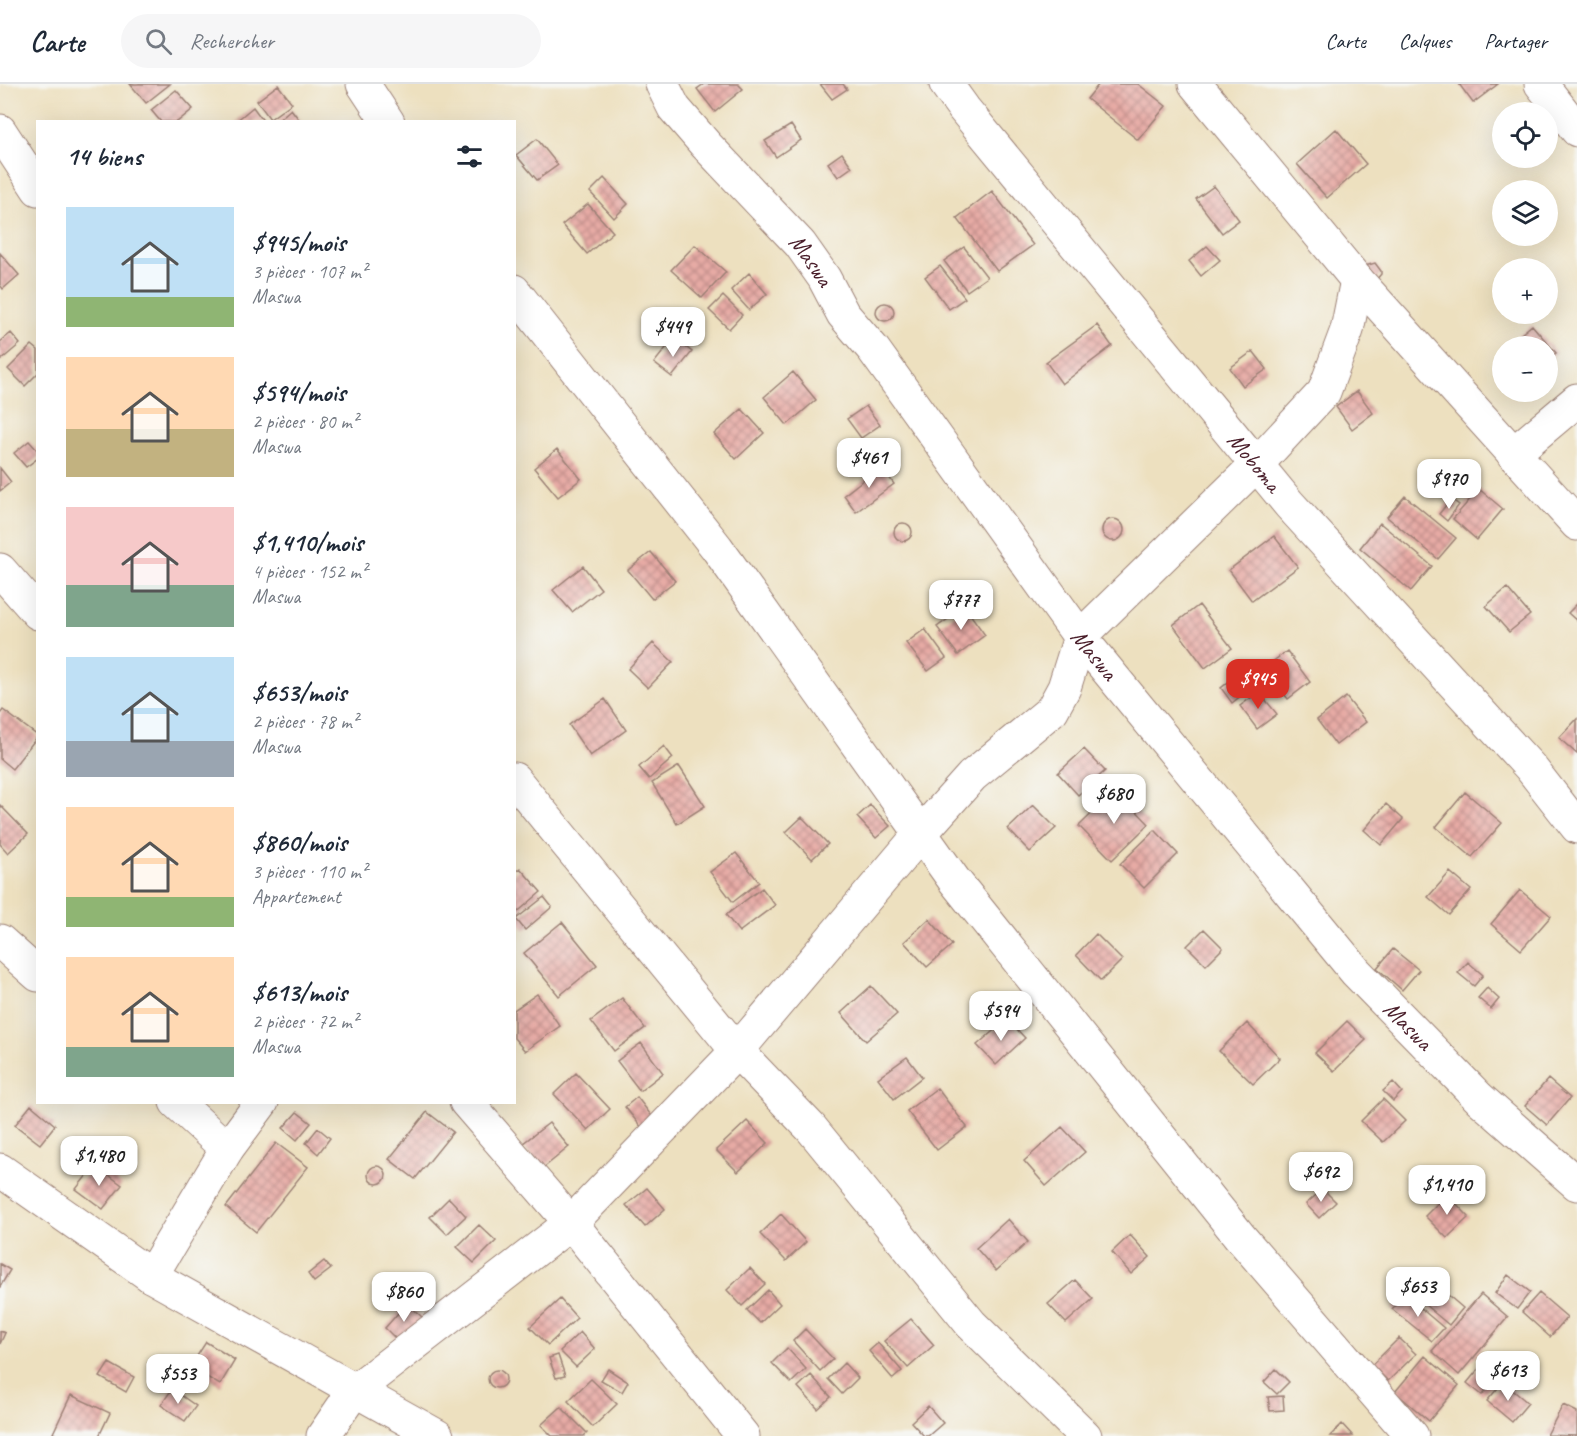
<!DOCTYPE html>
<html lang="fr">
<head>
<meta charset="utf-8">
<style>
  :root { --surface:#fff; --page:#f6f6f7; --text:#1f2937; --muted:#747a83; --line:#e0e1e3; --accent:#d93025 }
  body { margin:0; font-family:Caveat,sans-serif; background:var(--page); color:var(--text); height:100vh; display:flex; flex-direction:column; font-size:22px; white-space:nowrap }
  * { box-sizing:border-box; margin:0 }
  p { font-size:20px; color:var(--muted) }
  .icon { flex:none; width:33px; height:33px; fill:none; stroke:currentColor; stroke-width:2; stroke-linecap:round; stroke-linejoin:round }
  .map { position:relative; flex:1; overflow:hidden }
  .panel { position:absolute; left:36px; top:36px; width:480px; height:984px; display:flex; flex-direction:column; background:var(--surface); border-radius:0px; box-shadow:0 6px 24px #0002 }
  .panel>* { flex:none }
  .buttons { position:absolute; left:1492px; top:18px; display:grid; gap:12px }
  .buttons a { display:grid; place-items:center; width:66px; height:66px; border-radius:50%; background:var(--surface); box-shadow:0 6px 24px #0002; font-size:30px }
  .price { position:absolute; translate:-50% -51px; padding:0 14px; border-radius:12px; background:#fff; color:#222; font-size:20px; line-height:39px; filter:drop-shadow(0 2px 3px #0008) }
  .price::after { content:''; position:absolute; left:50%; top:36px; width:18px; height:14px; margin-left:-9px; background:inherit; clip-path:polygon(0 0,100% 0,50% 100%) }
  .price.active { background:var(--accent); color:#fff }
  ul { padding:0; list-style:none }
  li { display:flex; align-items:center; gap:18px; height:150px; padding:0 30px }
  li span { display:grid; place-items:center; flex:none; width:168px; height:120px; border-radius:0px; color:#555 }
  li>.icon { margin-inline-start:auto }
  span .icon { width:72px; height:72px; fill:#fffc; stroke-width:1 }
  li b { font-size:26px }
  h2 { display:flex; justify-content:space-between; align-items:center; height:72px; padding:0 30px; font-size:26px }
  header { display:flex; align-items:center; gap:36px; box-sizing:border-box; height:84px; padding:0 30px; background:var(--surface); border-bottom:2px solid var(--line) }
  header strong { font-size:28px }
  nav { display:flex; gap:33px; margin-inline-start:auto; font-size:21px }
  .search { width:420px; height:54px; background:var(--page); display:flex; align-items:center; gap:15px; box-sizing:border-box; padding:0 21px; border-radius:33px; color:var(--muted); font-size:22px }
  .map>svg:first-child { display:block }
  .building { fill:url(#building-cross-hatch) }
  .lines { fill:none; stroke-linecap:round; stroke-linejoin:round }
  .minor-casing { stroke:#9c8075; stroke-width:35 }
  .minor { stroke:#fff; stroke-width:33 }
  .labels { text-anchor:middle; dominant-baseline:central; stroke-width:4.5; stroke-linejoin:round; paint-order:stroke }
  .street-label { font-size:24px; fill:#4a1f2b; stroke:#f6f6f2 }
</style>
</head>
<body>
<header>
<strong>Carte</strong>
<div class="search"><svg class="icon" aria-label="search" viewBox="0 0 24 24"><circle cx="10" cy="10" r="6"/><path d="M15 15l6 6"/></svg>Rechercher</div>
<nav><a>Carte</a><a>Calques</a><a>Partager</a></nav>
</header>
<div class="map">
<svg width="1577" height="1352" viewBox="0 0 1577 1352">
  <defs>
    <pattern id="building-cross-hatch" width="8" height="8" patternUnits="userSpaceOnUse" patternTransform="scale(1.5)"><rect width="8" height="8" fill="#e7aba5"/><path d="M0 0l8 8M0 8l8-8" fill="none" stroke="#bd8b87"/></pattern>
  </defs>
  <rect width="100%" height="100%" fill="#f6f6f2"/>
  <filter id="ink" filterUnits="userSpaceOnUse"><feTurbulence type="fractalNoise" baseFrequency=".0167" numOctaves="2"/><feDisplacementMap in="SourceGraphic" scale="12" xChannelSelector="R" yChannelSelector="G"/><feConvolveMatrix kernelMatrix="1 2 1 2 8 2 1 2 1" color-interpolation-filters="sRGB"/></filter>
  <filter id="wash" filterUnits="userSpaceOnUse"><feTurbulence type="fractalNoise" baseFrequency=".008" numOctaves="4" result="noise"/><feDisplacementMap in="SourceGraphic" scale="24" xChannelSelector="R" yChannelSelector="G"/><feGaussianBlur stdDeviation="1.35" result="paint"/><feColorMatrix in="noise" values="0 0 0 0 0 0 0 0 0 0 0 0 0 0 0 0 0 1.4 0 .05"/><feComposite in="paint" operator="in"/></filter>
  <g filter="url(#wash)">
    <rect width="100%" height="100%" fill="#ede0bf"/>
    <g id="blocks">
      <path class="building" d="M130 0H170L146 19Z
        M704 0H738L743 5 715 28 697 5Z
        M820 0H843L847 5 832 15Z
        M1099 0H1138L1166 22 1138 56 1087 15Z
        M1459 0H1498L1473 19Z
        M278 1 292 19 270 35 257 17Z
        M176 6 193 25 177 38H161L151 26Z
        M253 23 264 38H235Z
        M291 25 301 38H276Z
        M791 41 801 56 776 73 765 57Z
        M1336 45 1366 80 1327 114 1297 80Z
        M537 55 558 81 537 96 516 71Z
        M842 69 852 83 838 93 828 79Z
        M604 94 628 120 614 134 590 108Z
        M1214 102 1239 136 1222 149 1196 115Z
        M992 107 1033 161 997 187 957 134Z
        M588 120 613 148 587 170 562 141Z
        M695 161 726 188 702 214 671 186Z
        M1207 162 1220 176 1201 192 1189 177Z
        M964 163 987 193 967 207 944 177Z
        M0 169 19 191 3 205 0 201Z
        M1375 179 1381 187V190L1376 196 1365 182Z
        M940 182 965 214 949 225 925 193Z
        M749 189 767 210 749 226 731 206Z
        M723 212 742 231 729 245 709 226Z
        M876 228a9 9 0 1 1 18 0a9 9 0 1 1-18 0Z
        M1097 241 1112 262 1062 300 1046 278Z
        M1532 241 1556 269 1548 276V262H1522L1515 255Z
        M11 249 20 260 0 277V258Z
        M674 254 692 268 672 293 654 279Z
        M32 261 38 266V289L25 302 8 285Z
        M1253 267 1267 285 1243 302 1230 284Z
        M793 288 816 316 787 341 764 313Z
        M1357 307 1373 329 1352 345 1336 323Z
        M866 322 880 341 861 354 847 335Z
        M742 325 764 349 736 375 714 350Z
        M29 357 38 367V374L26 383 14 369Z
        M557 365 581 395 558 413 534 384Z
        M881 382 894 400 856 428 844 411Z
        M0 384 11 398 0 407Z
        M1479 405 1503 425 1477 456 1453 435Z
        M1405 412 1456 454 1438 475 1387 433Z
        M1451 415 1459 421 1447 437 1439 430Z
        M1102 446a11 11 0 1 1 22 0a11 11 0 1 1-22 0Z
        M894 448a9 9 0 1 1 18 0a9 9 0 1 1-18 0Z
        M1380 439 1432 482 1411 507 1360 464Z
        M1274 452 1298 483 1252 517 1229 486Z
        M651 468 675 497 652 515 628 486Z
        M583 482 601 505 572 528 553 506Z
        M1507 504 1530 531 1509 548 1486 522Z
        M1577 520V537L1568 529Z
        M1199 521 1232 564 1205 584 1173 541Z
        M965 523 985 551 958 571 937 543Z
        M925 545 946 574 928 587 906 559Z
        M653 559 673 578 648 604 628 585Z
        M1287 567 1310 598 1288 615 1264 584Z
        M1242 587 1253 602 1232 619 1221 604Z
        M1259 608 1277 630 1257 645 1240 622Z
        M1346 613 1366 638 1336 661 1317 636Z
        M605 615 626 646 590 672 569 641Z
        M3 626 38 652 12 685 0 675V630Z
        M1577 635V670L1559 654Z
        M664 662 673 674 649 695 639 683Z
        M1084 665 1105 687 1078 711 1058 689Z
        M679 682 705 722 677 740 652 699Z
        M1116 706 1149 740 1112 776 1079 742Z
        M1465 708 1502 739 1472 773 1436 743Z
        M1386 720 1403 735 1381 761 1364 746Z
        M0 721 28 750 8 769 0 760Z
        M870 721 890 742 876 754 857 733Z
        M1033 721 1056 744 1030 768 1008 745Z
        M802 733 828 760 812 775 786 748Z
        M1155 746 1178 770 1144 804 1120 780Z
        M736 769 759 798 733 818 710 788Z
        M520 784 541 808 514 831V789Z
        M1450 788 1471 806 1449 831 1428 813Z
        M762 804 775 821 739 848 726 831Z
        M1520 806 1551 832 1521 866 1491 840Z
        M544 813 552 823 525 846 516 835Z
        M929 835 952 861 927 883 904 858Z
        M562 838 597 881 559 912 524 869Z
        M1204 845 1223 864 1206 881 1187 862Z
        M1096 850 1122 876 1101 897 1076 871Z
        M1393 865 1419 886 1402 906 1377 884Z
        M1468 878 1483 891 1474 902 1458 889Z
        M871 902 897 930 866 957 841 929Z
        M1487 904 1499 915 1491 925 1478 914Z
        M537 910 560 942 525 967 514 954V926Z
        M622 914 645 944 614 967 591 937Z
        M1007 935 1025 954 996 981 977 961Z
        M1347 937 1366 956 1334 987 1315 969Z
        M1247 939 1280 974 1253 1000 1219 967Z
        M641 959 663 989 640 1007 617 977Z
        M907 973 922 993 894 1015 878 994Z
        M576 989 610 1025 588 1046 554 1010Z
        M1548 995 1570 1014 1547 1041 1525 1022Z
        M1393 998 1402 1008 1393 1017 1383 1007Z
        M937 1004 967 1043 937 1066 907 1027Z
        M637 1013 654 1035 642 1044 625 1023Z
        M1383 1015 1405 1037 1383 1058 1361 1037Z
        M31 1021 55 1041 40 1060 15 1041Z
        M297 1028 311 1039 297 1056 283 1044Z
        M427 1028 453 1048 415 1095 389 1075Z
        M747 1037 768 1059 738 1088 716 1066Z
        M549 1039 569 1063 542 1085 522 1060Z
        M1062 1043 1085 1068 1046 1102 1024 1077Z
        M318 1044 330 1054 318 1070 306 1059Z
        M276 1059 308 1083 256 1148 226 1123Z
        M95 1081 122 1101 103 1125 76 1105Z
        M368 1091a9 9 0 1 1 18 0a9 9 0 1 1-18 0Z
        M647 1104 665 1125 645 1143 626 1121Z
        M1323 1105 1336 1118 1319 1134 1306 1120Z
        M1447 1110 1469 1133 1447 1154 1425 1132Z
        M449 1114 466 1132 447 1150 430 1133Z
        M781 1130 806 1158 786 1177 760 1150Z
        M1008 1135 1028 1158 996 1187 976 1164Z
        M479 1141 496 1157 474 1179 457 1163Z
        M1130 1151 1150 1173 1131 1190 1112 1168Z
        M324 1177 331 1185 314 1198 308 1190Z
        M0 1180 10 1186 0 1203Z
        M750 1184 765 1200 742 1222 727 1206Z
        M1421 1188 1463 1224 1449 1241 1406 1205Z
        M1508 1191 1530 1208 1517 1225 1495 1209Z
        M1075 1196 1093 1215 1066 1239 1048 1220Z
        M768 1206 780 1220 760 1239 747 1226Z
        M1539 1209 1567 1233 1550 1253 1522 1228Z
        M1481 1210 1508 1233 1459 1291 1432 1267Z
        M1405 1211 1444 1244 1432 1257 1392 1225Z
        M560 1215 577 1234 548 1261 530 1243Z
        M407 1219 423 1234 400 1259 385 1244Z
        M911 1235 934 1261 908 1284 884 1257Z
        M805 1245 833 1275 820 1287 793 1257Z
        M0 1247 5 1249 0 1260Z
        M580 1248 595 1265 576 1283 560 1267Z
        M1399 1254 1416 1270 1388 1297 1372 1281Z
        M206 1258 235 1276 220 1301 190 1283Z
        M878 1259 902 1287 893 1295 869 1267Z
        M787 1264 806 1285 791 1299 772 1279Z
        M558 1271 565 1292 556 1294 549 1274Z
        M1425 1272 1459 1301 1429 1337 1395 1308Z
        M1485 1277 1501 1290 1482 1311 1467 1299Z
        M109 1279 134 1293 126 1308 100 1293Z
        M844 1279 858 1294 842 1310 828 1295Z
        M608 1285 628 1298 622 1308 601 1296Z
        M1276 1285 1289 1298 1277 1310 1264 1298Z
        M488 1295a9 9 0 1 1 18 0a9 9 0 1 1-18 0Z
        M811 1291 831 1313 818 1325 798 1303Z
        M591 1295 617 1320 593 1343 568 1317Z
        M1503 1298 1528 1319 1512 1338 1487 1317Z
        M172 1305 196 1322 185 1337 161 1321Z
        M71 1311 110 1329 99 1352H60L53 1349Z
        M1283 1312 1284 1326 1270 1327 1268 1313Z
        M1563 1321 1577 1328V1352L1547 1351Z
        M928 1322 943 1339 928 1352H924L911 1338Z
        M561 1323 587 1349 584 1352H552L541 1341Z
        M1342 1340 1353 1352H1330Z"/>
    </g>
  </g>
  <g filter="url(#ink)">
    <use href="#blocks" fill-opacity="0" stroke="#9c8075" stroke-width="1.5"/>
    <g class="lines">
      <g class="minor-casing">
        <g id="minor">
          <path d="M363 0 388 38"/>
          <path id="s1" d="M662 0 674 24 706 61 800 160 824 194 843 230 873 265 1080 553 1356 888 1479 1014 1577 1100"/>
          <path id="s2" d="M946 0 964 25 1289 420 1530 683 1577 743"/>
          <path d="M1195 0 1357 196 1577 440"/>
          <path d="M1541 0 1577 46"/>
          <path d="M0 47 38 105"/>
          <path d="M514 207 717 464 954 796 1241 1154 1412 1352"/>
          <path d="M1513 370 1577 316"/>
          <path d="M0 486 38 529"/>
          <path d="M514 695 737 967 811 1044 971 1240 1085 1352"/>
          <path d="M0 857 38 891"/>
          <path d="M176 1018 227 1065"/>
          <path d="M466 1018 571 1139 743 1352"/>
          <path d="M0 1086 151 1192 437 1352"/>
          <path d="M151 1192 227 1065 262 1018"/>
          <path d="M323 1352 354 1307 571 1139 737 967 921 749 972 692 1052 626 1064 604 1080 553 1256 381 1324 308 1347 246 1357 196"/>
        </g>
      </g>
      <use href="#minor" class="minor"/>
    </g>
  </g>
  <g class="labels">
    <g class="street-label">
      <text stroke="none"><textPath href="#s1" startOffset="232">Maswa</textPath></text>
      <text stroke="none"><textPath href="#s2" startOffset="488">Moboma</textPath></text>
      <text stroke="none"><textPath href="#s1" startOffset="718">Maswa</textPath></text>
      <text stroke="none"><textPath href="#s1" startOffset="1204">Maswa</textPath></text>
    </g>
  </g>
</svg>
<div class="buttons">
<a><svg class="icon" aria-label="locate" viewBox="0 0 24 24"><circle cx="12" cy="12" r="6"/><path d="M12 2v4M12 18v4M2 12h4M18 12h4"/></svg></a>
<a><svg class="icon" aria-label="layers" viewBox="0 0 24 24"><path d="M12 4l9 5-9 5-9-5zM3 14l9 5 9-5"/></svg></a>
<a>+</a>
<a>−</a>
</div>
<b class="price" style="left:673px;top:274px">$449</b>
<b class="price" style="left:869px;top:405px">$461</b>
<b class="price" style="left:1449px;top:426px">$970</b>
<b class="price" style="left:961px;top:547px">$777</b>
<b class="price active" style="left:1258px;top:626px">$945</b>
<b class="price" style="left:1114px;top:741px">$680</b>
<b class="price" style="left:1001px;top:958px">$594</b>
<b class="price" style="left:99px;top:1103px">$1,480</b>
<b class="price" style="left:1321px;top:1119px">$692</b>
<b class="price" style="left:1447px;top:1132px">$1,410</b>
<b class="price" style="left:1418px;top:1234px">$653</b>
<b class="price" style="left:404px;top:1239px">$860</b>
<b class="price" style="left:1508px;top:1318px">$613</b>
<b class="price" style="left:178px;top:1321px">$553</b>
<section class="panel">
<h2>14 biens<svg class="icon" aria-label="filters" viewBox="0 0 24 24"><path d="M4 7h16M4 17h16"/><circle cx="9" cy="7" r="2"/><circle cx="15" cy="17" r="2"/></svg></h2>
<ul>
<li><span style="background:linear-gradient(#bfe0f5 75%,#8fb573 0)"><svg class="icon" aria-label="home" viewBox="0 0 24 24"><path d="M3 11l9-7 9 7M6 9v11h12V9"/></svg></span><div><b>$945/mois</b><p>3 pièces · 107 m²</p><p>Maswa</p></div></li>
<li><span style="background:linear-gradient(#ffd9b3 60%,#c2b280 0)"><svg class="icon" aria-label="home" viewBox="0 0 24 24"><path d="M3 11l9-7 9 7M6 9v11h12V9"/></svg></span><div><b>$594/mois</b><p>2 pièces · 80 m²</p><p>Maswa</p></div></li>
<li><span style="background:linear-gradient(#f6c9c9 65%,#7fa58c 0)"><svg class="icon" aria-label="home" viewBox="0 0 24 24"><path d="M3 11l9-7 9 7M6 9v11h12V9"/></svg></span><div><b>$1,410/mois</b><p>4 pièces · 152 m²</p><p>Maswa</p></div></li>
<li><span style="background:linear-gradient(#bfe0f5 70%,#9aa5b1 0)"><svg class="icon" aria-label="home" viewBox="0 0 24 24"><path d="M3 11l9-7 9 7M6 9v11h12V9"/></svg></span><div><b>$653/mois</b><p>2 pièces · 78 m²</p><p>Maswa</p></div></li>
<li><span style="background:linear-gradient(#ffd9b3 75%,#8fb573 0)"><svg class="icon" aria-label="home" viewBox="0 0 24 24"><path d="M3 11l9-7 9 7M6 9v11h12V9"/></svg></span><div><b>$860/mois</b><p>3 pièces · 110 m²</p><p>Appartement</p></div></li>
<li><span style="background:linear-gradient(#ffd9b3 75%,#7fa58c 0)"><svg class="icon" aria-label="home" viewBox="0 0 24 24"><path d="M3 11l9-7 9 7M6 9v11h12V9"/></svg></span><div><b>$613/mois</b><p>2 pièces · 72 m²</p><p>Maswa</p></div></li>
</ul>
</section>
</div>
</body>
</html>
